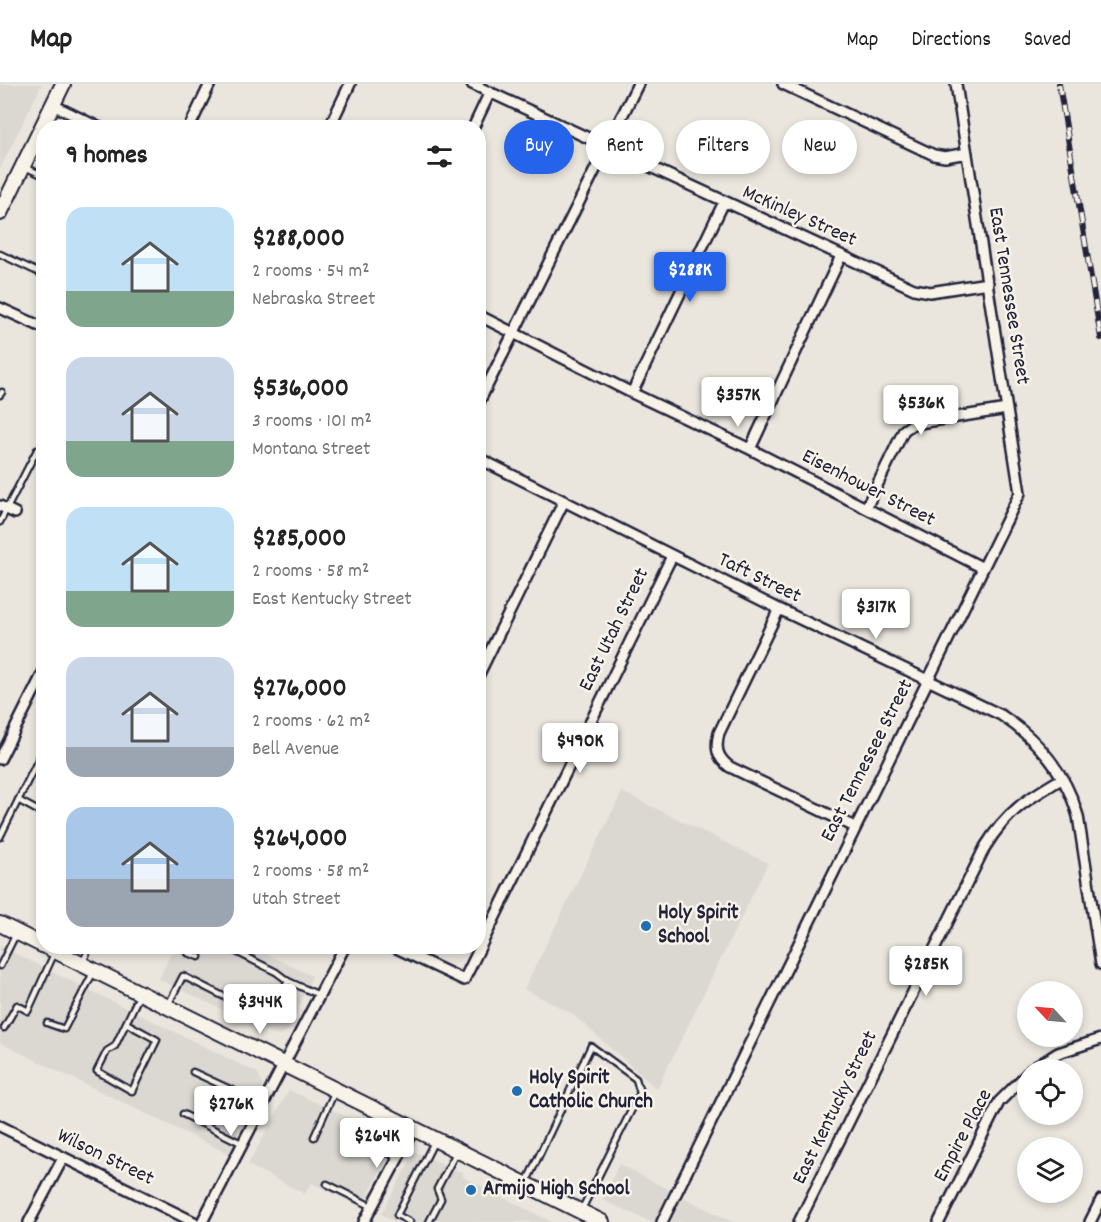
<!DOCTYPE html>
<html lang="en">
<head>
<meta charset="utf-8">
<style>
  :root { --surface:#fff; --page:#f6f6f6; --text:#222; --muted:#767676; --line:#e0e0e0; --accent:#2563eb }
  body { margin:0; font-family:Dekko,sans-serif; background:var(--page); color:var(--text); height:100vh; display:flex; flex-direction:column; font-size:22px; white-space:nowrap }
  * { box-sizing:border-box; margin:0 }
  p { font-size:20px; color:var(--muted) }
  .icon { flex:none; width:33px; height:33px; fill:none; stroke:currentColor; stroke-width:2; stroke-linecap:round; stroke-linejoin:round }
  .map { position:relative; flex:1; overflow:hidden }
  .sheet { position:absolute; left:36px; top:36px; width:450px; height:834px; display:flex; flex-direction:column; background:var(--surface); border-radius:24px; box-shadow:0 3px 9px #0003 }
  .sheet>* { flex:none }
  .banner { position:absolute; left:504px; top:36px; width:507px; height:54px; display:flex; gap:12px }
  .needle { width:39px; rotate:296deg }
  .fabs { position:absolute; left:1017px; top:897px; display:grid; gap:12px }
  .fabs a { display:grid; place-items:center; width:66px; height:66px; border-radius:50%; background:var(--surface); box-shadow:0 3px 9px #0003; font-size:30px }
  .price { position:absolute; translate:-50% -51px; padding:0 14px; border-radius:6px; background:#fff; color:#222; font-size:20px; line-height:39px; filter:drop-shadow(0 2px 3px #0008) }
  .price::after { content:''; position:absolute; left:50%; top:36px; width:18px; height:14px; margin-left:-9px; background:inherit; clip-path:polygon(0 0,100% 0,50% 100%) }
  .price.on { background:var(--accent); color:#fff }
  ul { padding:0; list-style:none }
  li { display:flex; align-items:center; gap:18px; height:150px; padding:0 30px }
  li span { display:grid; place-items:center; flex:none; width:168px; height:120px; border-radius:18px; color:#555 }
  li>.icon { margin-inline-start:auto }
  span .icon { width:72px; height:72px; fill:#fffc; stroke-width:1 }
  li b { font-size:26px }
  h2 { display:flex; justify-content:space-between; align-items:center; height:72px; padding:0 30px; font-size:26px }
  .pill { padding:0 21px; border-radius:27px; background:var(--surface); box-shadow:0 3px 9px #0003; font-size:21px; line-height:54px }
  .pill.on { background:var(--accent); color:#fff }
  header { display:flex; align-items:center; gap:36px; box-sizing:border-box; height:84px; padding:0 30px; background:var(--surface); border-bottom:2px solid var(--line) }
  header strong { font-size:28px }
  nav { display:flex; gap:33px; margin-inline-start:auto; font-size:21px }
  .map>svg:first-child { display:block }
  .built { fill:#dbd8d2 }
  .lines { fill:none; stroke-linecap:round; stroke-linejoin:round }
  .service-casing { stroke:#22223b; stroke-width:9 }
  .minor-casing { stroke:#22223b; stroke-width:14 }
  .secondary-casing { stroke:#22223b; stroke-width:18 }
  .service { stroke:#f7f3e8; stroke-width:4.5 }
  .minor { stroke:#f7f3e8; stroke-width:9 }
  .secondary { stroke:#f7f3e8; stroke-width:14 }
  .rail-casing { stroke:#22223b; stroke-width:6 }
  .rail { stroke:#f7f3e8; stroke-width:4; stroke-dasharray:11; stroke-linecap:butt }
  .poi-dot { fill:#1f6fb2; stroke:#f7f3e8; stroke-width:2 }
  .labels { text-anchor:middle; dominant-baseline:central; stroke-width:5; stroke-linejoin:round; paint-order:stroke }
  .street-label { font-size:21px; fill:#22223b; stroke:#f7f3e8 }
  .poi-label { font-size:21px; font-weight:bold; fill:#22223b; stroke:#f7f3e8; text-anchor:start }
</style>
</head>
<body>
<header>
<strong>Map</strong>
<nav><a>Map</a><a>Directions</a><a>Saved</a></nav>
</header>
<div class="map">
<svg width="1101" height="1138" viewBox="0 0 1101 1138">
  <rect width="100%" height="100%" fill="#eae6de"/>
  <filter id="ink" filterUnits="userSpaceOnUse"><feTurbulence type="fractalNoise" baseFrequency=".0167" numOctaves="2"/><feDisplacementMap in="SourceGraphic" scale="12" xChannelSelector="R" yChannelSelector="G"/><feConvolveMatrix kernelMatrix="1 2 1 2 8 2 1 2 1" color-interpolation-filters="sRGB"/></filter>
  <g filter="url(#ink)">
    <path class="built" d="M0 0H42L0 85Z
      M622 708 768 779 657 1005 571 929 524 905Z
      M0 862 258 989 263 1002 229 1070 0 959Z
      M174 862 252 863 312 892 289 946 279 952 272 950 159 895Z
      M289 1006 392 1054 396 1060 361 1123 311 1099 305 1110 248 1081Z
      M415 1068 464 1089 463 1093 552 1138H395L381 1130Z
      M619 1080 685 1114 733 1138H651L602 1116Z"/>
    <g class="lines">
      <g class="service-casing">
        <path id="service" d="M25 83 44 92
          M0 170 44 191
          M0 311 2 308
          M0 438 37 366
          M18 716 42 729 44 726
          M0 753 41 670 44 672
          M184 862 188 869 199 873
          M225 862 276 888 288 897
          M83 878 90 862
          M0 882 16 850
          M271 906 281 911
          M168 921 183 892 269 935 288 897 319 911
          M47 939 64 945 93 889
          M126 939 157 956 132 1007 97 987 107 967 115 962 139 912
          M4 944 17 921 28 927 54 870
          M193 988 264 1021
          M183 1030 243 1060
          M344 1046 398 1074
          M314 1053 335 1007
          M527 1097 591 962 636 995 640 1009 581 1127
          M327 1100 373 1123
          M410 1138 397 1131 434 1058
          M429 1138 441 1115 437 1105 456 1069"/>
      </g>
      <g class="minor-casing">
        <path id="minor" d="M472 0 914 205 930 208 988 199
          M783 0 934 71 945 73 967 69
          M53 21 100 44
          M189 44 210 0
          M329 44 350 0
          M473 44 490 8
          M0 224 44 244
          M478 231 632 309 750 365 983 484
          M632 309 724 118
          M478 320 638 0
          M750 365 841 172
          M478 374 779 525 1001 631C1037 655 1066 689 1078 732L1101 880
          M0 422 15 429
          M866 424 904 346 913 340 1007 325
          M779 525 719 649C715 664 717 674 730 683L855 743
          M478 592 564 417
          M0 675 44 587
          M392 862 464 896 672 472
          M1031 986 1058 969 1101 955
          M0 1042 194 1138
          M29 1138 63 1074
          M202 1138 345 862
          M364 1138 414 1044
          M662 1138 1020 409 956 0
          M799 1138 985 763C1007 727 1027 715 1063 694
          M939 1138 999 1018 1028 989
          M1090 1138 1101 1116"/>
      </g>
      <g class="secondary-casing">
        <path id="secondary" d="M0 129 63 0
          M0 840 44 862
          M45 862 602 1138"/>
      </g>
      <use href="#service" class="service"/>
      <use href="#minor" class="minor"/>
      <use href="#secondary" class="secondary"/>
      <g class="rail-casing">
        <path id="rail" d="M1059 0 1101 254"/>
      </g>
      <use href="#rail" class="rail"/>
    </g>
  </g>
  <g class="poi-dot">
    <circle cx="646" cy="842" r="6"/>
    <circle cx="517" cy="1007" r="6"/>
    <circle cx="471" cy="1106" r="6"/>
  </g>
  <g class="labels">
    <g class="street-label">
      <text transform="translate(799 133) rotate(24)">McKinley Street</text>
      <text transform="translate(1008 212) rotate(81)">East Tennessee Street</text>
      <text transform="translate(868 405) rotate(27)">Eisenhower Street</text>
      <text transform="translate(759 495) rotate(26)">Taft Street</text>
      <text transform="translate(615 546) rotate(-64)">East Utah Street</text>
      <text transform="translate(868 677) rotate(-63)">East Tennessee Street</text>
      <text transform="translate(836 1024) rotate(-64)">East Kentucky Street</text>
      <text transform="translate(964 1052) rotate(-62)">Empire Place</text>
      <text transform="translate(105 1074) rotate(26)">Wilson Street</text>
    </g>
    <g class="poi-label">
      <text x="658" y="830">Holy Spirit<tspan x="658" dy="24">School</tspan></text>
      <text x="529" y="995">Holy Spirit<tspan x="529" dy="24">Catholic Church</tspan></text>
      <text x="483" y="1106">Armijo High School</text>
    </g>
  </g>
</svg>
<div class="fabs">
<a><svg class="needle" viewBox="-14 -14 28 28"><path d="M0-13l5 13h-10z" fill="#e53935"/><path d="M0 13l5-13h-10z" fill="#767676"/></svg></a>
<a><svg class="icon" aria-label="locate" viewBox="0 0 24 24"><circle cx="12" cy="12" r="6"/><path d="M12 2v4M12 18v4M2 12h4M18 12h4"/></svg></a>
<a><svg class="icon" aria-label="layers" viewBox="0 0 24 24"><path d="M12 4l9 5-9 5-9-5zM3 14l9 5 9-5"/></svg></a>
</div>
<b class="price on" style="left:690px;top:219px">$288K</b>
<b class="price" style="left:738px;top:344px">$357K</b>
<b class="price" style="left:921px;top:352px">$536K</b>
<b class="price" style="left:876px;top:556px">$317K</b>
<b class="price" style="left:580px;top:690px">$490K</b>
<b class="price" style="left:926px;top:913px">$285K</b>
<b class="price" style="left:260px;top:951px">$344K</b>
<b class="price" style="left:231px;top:1053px">$276K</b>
<b class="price" style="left:377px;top:1085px">$264K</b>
<div class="banner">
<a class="pill on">Buy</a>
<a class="pill">Rent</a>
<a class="pill">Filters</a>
<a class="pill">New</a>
</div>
<section class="sheet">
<h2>9 homes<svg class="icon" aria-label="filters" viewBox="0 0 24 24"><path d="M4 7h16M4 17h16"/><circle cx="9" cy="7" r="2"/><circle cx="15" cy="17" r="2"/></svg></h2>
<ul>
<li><span style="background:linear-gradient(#bfe0f5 70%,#7fa58c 0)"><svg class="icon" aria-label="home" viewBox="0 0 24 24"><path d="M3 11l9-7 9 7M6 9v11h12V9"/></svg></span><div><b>$288,000</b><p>2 rooms · 54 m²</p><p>Nebraska Street</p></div></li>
<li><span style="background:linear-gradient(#c9d6e8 70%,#7fa58c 0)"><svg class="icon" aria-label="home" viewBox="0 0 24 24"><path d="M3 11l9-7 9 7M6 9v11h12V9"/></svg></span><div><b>$536,000</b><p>3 rooms · 101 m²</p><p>Montana Street</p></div></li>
<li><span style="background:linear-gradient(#bfe0f5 70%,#7fa58c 0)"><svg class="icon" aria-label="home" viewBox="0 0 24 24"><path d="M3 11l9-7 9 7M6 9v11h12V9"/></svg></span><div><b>$285,000</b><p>2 rooms · 58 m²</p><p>East Kentucky Street</p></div></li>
<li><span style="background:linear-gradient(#c9d6e8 75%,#9aa5b1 0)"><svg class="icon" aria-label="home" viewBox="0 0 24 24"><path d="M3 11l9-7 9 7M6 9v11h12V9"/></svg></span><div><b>$276,000</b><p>2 rooms · 62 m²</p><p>Bell Avenue</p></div></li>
<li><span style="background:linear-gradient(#a9c7e8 60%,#9aa5b1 0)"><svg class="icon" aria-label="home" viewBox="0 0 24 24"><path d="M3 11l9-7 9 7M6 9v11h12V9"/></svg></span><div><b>$264,000</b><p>2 rooms · 58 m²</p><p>Utah Street</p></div></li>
</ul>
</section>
</div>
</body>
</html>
